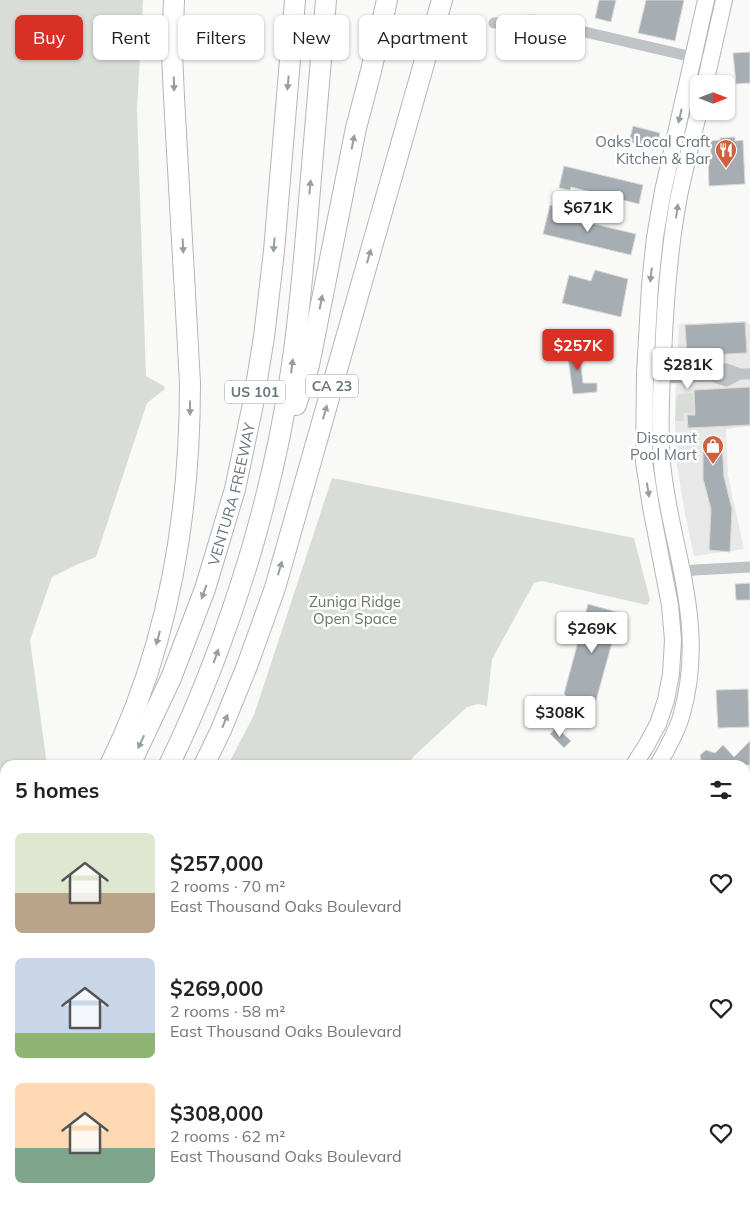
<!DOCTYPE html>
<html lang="en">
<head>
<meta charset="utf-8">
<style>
  :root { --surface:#fff; --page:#f6f6f6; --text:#222; --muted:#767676; --accent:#d93025 }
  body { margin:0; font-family:Mulish,sans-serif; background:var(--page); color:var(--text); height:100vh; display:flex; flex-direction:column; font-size:19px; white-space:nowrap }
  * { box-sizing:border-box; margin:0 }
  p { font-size:16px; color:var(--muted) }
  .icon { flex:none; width:28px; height:28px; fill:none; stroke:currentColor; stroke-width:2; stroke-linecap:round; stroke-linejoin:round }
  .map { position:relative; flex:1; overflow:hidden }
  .panel { position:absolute; left:0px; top:760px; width:750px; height:446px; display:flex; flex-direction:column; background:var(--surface); border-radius:15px 15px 0 0; box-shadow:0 1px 4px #0004 }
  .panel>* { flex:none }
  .guide { position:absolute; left:15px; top:15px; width:720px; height:45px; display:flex; gap:10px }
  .needle { width:32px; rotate:90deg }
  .controls { position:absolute; left:690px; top:75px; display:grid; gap:10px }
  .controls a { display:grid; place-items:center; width:45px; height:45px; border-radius:8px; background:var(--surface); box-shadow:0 1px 4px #0004; font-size:25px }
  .price { position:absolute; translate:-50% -42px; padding:0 11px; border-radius:5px; background:#fff; color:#222; font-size:16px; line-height:32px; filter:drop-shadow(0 1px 2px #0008) }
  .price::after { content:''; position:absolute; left:50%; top:30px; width:15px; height:11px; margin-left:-8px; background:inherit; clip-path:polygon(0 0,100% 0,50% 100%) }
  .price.selected { background:var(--accent); color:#fff }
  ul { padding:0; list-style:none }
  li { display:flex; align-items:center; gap:15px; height:125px; padding:0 15px }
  li span { display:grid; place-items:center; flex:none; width:140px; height:100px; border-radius:8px; color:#555 }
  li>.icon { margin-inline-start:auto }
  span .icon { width:60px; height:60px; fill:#fffc; stroke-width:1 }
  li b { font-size:21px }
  h2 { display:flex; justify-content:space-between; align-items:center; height:60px; padding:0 15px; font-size:21px }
  .tag { padding:0 18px; border-radius:8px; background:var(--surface); box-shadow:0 1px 4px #0004; font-size:18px; line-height:45px }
  .tag.selected { background:var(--accent); color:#fff }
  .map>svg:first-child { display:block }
  .built { fill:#e7e8e7 }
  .green { fill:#d9ddd7 }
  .building { fill:#a7aeb3; stroke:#dbdbd9 }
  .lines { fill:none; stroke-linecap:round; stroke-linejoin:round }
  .primary-casing { stroke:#b3b7ba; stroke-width:18 }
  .motorway-casing { stroke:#b3b6b9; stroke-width:22 }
  .minor { stroke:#bfc3c6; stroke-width:11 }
  .tertiary { stroke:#bfc3c6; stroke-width:14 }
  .primary { stroke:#fff; stroke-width:16 }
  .motorway { stroke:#fff; stroke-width:20 }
  .oneway { fill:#959ea5 }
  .labels { text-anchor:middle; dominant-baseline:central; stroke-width:5; stroke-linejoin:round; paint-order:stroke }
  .shield { fill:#fff; stroke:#959ea5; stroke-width:1 }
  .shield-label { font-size:14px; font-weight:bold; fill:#67757e }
  .poi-label { font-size:15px; fill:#67757e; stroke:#fff; text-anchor:end }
  .street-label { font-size:15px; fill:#67757e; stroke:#fff }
  .park-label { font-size:15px; fill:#697766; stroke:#fff }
</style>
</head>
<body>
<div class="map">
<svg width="750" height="1206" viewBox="0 0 750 1206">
  <rect width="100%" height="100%" fill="#f9f9f7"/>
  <path class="built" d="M746 321 748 324H750V426L726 429 728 476 744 549 694 556 685 514 675 453V402L679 324Z"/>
  <path class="green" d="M0 0H143L137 110 146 376 164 386 165 389 147 403 96 557 76 565 52 577 30 640 47 765H5V870L0 878Z
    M693 393 694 413H684V421H675L677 396 681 394Z
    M332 478 634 538 650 600 647 605 542 581 534 583 492 659 487 706 478 704 467 707 413 757 408 765H228L254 715Z
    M211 1201H277L276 1206H208Z
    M343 1201H529L526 1206H341Z"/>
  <path class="building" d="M599 0H616L611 22 595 18Z
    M646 0H684L675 41 638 33Z
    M750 52V83L736 84 733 53Z
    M633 126 660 133 657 148 629 142Z
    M735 137V141L743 140 745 184 709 186 708 154H711L710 141 720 140V138Z
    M564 166 643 185 639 204 571 187 570 190 559 188Z
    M550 205 560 208V212L569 214V218L636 234 631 255 543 234Z
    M595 270 628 279 621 317 562 303 569 275 591 281Z
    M745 322 747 353 687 356 685 325Z
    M578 342 583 383H597V392L573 394 566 343Z
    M750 387V425L688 428 687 415H695L694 390Z
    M722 441 724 477 732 509 730 552 709 550 711 509 703 479V442Z
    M750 583V600H736L735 584Z
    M588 604 620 613 596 701 580 696 578 706 564 694Z
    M748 689 749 727 718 728 716 690Z
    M556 727 571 741 564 748 550 734Z
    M750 741V765H702L700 755 706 750 715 753 723 745 734 757Z"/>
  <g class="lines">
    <g class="primary-casing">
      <path id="primary" d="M705 84 724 0
        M634 765 646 746 658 724 666 700 671 674 673 640 670 605 651 507 644 462 645 374 650 285 655 237 663 191 706 0
        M658 765C666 750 676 734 681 717 700 652 688 598 674 534 668 506 662 477 661 448 660 418 661 388 663 357 665 303 669 249 679 196 685 167 692 139 699 111
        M303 1206 306 1201
        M324 1206 327 1201"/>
    </g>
    <g class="motorway-casing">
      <g id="motorway">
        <path d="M296 405 309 365 356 128 371 71 387 0"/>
        <path d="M110 765C169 646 190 514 190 383L174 97 172 53 174 0"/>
        <path id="s1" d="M130 765 171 678 205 589 235 489 253 404 264 337 274 251 295 0"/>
        <path d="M169 765C202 698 228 627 250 555 267 497 281 438 290 378 299 323 303 268 308 213 314 142 320 71 326 0"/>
        <path d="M204 765 221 730 247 666 275 588 442 0"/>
        <path d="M0 968 5 961"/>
        <path d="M0 1030 5 1024"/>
        <path d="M0 1064 5 1058"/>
      </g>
    </g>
    <path class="minor" d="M494 23 533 20 710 61
      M740 374 726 369 712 376 726 381 740 374H750
      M662 378 712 376
      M682 572 695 570 750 567
      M721 1206 722 1201"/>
    <path class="tertiary" d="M745 915 750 920"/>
    <use href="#primary" class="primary"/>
    <use href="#motorway" class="motorway"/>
  </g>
  <defs><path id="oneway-solid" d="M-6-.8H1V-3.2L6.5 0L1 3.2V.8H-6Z" transform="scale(1.25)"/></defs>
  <g class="oneway">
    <use href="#oneway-solid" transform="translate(288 83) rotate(95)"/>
    <use href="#oneway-solid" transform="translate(174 84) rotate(88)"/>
    <use href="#oneway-solid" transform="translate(680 116) rotate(103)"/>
    <use href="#oneway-solid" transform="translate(353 142) rotate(-79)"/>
    <use href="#oneway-solid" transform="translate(310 187) rotate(-85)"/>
    <use href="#oneway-solid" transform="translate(677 211) rotate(-82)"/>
    <use href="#oneway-solid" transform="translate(274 245) rotate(95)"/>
    <use href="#oneway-solid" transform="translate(183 246) rotate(87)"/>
    <use href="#oneway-solid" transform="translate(369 256) rotate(-74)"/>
    <use href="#oneway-solid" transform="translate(651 275) rotate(97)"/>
    <use href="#oneway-solid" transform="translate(321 302) rotate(-79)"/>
    <use href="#oneway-solid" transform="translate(292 366) rotate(-83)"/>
    <use href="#oneway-solid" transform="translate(190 408) rotate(90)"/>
    <use href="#oneway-solid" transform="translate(325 412) rotate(-74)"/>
    <use href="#oneway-solid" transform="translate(648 490) rotate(81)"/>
    <use href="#oneway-solid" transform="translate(280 568) rotate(-74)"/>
    <use href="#oneway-solid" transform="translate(204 592) rotate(110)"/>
    <use href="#oneway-solid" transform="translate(158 638) rotate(105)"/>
    <use href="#oneway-solid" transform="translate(216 656) rotate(-70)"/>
    <use href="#oneway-solid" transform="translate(225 721) rotate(-68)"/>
    <use href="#oneway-solid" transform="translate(141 742) rotate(115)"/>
  </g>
  <defs>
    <g id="restaurant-pin" transform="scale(1.125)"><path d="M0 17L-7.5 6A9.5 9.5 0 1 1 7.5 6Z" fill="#cf6141" stroke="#fff"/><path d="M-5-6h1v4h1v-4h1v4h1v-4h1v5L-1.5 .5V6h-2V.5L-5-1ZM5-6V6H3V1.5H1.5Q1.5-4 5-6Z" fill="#fff"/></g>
    <g id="shop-pin" transform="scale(1.125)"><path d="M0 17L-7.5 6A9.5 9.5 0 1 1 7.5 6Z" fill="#cf6141" stroke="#fff"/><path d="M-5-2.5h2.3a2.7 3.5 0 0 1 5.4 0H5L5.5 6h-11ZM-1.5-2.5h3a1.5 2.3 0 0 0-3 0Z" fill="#fff"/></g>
  </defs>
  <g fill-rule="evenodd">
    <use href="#restaurant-pin" x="726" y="150"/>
    <use href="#shop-pin" x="713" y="446"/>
  </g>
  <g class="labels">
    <g class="shield">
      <rect x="306" y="374.5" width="52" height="23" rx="4"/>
      <rect x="225" y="380.5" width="60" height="23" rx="4"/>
    </g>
    <g class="shield-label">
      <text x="332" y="386">CA 23</text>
      <text x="255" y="392">US 101</text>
    </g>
    <g class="poi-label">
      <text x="710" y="141">Oaks Local Craft<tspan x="710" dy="17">Kitchen &amp; Bar</tspan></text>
      <text x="697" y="437">Discount<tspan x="697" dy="17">Pool Mart</tspan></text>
    </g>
    <g class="street-label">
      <text stroke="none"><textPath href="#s1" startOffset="290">VENTURA FREEWAY</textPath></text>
    </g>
    <g class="park-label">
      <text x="355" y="601">Zuniga Ridge<tspan x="355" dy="17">Open Space</tspan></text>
    </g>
  </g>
</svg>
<div class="controls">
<a><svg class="needle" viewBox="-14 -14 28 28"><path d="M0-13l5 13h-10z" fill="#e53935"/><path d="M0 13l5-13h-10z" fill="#767676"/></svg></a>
</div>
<b class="price" style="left:588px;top:233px">$671K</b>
<b class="price selected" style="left:578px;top:371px">$257K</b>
<b class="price" style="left:688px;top:390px">$281K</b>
<b class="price" style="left:592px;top:654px">$269K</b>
<b class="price" style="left:560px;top:738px">$308K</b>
<div class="guide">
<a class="tag selected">Buy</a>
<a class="tag">Rent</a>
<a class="tag">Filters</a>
<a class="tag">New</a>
<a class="tag">Apartment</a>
<a class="tag">House</a>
</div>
<section class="panel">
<h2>5 homes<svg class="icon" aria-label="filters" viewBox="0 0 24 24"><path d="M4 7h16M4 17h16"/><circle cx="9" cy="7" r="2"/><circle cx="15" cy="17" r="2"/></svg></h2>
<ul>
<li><span style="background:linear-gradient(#dfe7d0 60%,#b9a48a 0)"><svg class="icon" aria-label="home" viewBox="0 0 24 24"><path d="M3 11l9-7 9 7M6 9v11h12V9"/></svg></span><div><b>$257,000</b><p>2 rooms · 70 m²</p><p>East Thousand Oaks Boulevard</p></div><svg class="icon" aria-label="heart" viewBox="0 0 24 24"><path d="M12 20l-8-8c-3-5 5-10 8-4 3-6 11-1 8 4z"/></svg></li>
<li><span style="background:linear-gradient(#c9d6e8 75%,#8fb573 0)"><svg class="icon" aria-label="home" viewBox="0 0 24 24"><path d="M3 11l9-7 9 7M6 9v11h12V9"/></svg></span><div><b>$269,000</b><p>2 rooms · 58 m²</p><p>East Thousand Oaks Boulevard</p></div><svg class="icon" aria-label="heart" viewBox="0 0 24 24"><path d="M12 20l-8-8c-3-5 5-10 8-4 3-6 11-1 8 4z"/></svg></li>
<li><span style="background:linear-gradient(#ffd9b3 65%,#7fa58c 0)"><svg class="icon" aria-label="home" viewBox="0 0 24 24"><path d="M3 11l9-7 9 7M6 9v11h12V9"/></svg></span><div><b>$308,000</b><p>2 rooms · 62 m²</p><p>East Thousand Oaks Boulevard</p></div><svg class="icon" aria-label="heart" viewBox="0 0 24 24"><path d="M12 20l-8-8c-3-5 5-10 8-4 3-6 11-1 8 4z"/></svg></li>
</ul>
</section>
</div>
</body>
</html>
